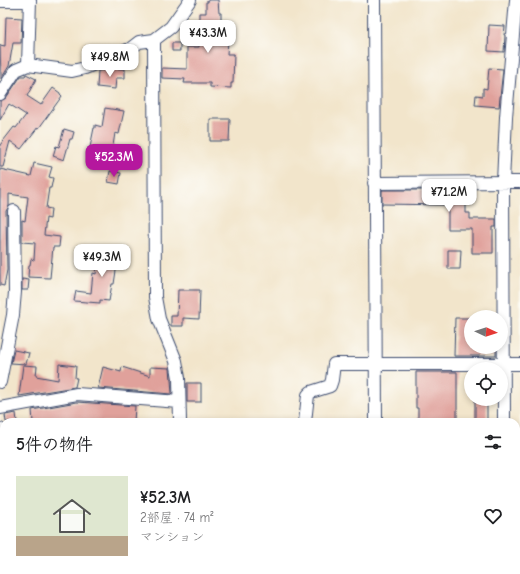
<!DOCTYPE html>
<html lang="ja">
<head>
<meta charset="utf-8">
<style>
  :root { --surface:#fff; --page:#f6f6f6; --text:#202124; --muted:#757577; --accent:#b5179e }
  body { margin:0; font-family:"Comic Neue","Klee One",sans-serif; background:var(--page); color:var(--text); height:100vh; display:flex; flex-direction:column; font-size:15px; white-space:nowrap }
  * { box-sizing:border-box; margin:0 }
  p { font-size:13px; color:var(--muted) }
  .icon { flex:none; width:22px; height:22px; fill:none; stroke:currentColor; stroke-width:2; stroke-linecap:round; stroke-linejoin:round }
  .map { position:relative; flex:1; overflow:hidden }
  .sheet { position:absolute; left:0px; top:418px; width:520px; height:156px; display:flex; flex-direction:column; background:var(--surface); border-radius:12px 12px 0 0; box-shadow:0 2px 6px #0003 }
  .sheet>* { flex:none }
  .needle { width:26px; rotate:94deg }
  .fabs { position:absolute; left:464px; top:310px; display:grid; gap:8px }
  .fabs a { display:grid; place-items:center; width:44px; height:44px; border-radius:50%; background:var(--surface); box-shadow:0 2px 6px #0003; font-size:20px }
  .price { position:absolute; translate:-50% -34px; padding:0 9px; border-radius:8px; background:#fff; color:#222; font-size:13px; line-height:26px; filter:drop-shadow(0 1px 2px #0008) }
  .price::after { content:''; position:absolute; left:50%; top:24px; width:12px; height:9px; margin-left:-6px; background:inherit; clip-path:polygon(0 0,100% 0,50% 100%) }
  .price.current { background:var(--accent); color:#fff }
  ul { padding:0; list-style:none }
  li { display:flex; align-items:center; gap:12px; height:100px; padding:0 16px }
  li span { display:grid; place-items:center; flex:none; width:112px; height:80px; border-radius:0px; color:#555 }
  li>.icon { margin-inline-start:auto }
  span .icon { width:48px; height:48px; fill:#fffc; stroke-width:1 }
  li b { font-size:17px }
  h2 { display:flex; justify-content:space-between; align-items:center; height:48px; padding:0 16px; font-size:17px }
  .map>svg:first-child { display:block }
  .building { fill:#e0a19b }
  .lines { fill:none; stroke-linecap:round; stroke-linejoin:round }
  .minor-casing { stroke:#3b4a6e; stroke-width:14 }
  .minor { stroke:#fff; stroke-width:12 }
</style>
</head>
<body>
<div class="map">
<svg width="520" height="574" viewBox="0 0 520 574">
  <rect width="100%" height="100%" fill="#fdfcf7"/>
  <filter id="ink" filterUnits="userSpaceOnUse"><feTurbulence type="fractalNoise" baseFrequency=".025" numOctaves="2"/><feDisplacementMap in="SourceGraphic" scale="8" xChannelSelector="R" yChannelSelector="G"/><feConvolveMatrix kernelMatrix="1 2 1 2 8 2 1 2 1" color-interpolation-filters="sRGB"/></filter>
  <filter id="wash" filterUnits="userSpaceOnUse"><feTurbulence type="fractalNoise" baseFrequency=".012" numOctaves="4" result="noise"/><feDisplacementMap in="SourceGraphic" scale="16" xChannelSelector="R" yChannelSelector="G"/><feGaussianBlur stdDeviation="0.9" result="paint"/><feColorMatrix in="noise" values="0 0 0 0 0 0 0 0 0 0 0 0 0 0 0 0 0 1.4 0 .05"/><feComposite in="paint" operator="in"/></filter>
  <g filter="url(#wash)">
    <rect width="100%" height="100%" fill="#f2e5cb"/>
    <g id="blocks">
      <path class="building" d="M208 0H218L219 13H221V40H228L227 54H234L233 83H231V88L210 87V83H184L185 79 162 78V68L187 69V47H199V43H200L201 26H199V13H206V2H208Z
        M6 17 22 18 21 43H13L9 66 1 79 0 45 5 46Z
        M489 25 505 26 504 35H505L504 52 488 51Z
        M172 43H180V51H172Z
        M105 68 125 69V78H116L115 89 97 87 98 71 105 70Z
        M489 68 503 69 499 107 475 105 476 95 483 96V88L487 89Z
        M26 74 36 79 27 96 41 105 53 88 60 93V94L62 96 39 128 38 127 21 149 10 141 3 167H0V145L14 127 16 128 26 115 9 104 0 120V101L6 98 21 76H25Z
        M105 108 124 111 119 134 115 133 112 152 120 153 117 169 90 164 91 163 87 162 94 128H95V125L102 127Z
        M210 119H230L229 141H210Z
        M64 129 74 132 72 139H70L64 160 53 156 56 146 59 147Z
        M34 163 52 167 49 177 53 178 51 188H49L46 208 51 209 50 219 46 218 44 235 60 237 59 247H53L50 278 28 277 29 265H30L31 259 34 260 35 243 22 242V220L25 221 28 197 9 194V206L6 211 7 270 4 286 0 285V169L31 176Z
        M110 171 121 173 119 184 108 182Z
        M382 190H463L462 195H466V213H470V219H496V227H493V253H472V229H448V205L382 204Z
        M99 250 123 253 122 264H117L114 284H112L109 301 100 300V303L74 301 76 291 91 293 93 273 96 274Z
        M448 250H461L460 269H448Z
        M22 279 29 280 28 290H22Z
        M178 290H200L199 319 183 318V326H171V316H177Z
        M455 318H471V347H496V356H454Z
        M14 350 29 353 26 364 11 363Z
        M59 364 76 366 75 378H77L75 387 19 396 23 365 37 366 36 376 58 380Z
        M103 367 121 372 122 367 150 376V367L170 368 172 393 171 394 98 388Z
        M416 372H457V422H418V408H416Z
        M187 383H201V402H187Z
        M475 399H487V422H475Z
        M77 402 135 406 134 422H33L32 410Z
        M16 413 17 422H6L5 415Z"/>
    </g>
  </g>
  <g filter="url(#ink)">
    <use href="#blocks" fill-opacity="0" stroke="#3b4a6e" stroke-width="1"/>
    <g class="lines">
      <g class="minor-casing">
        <path id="minor" d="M374 0 376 422
          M0 1H30
          M154 40 155 297 159 319 176 361 179 378 180 422
          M28 65 30 0
          M0 94 16 70 28 65 72 71 85 68 130 49 139 42 154 40 171 27 190 0
          M374 183 520 182
          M0 382 13 315 15 292 14 211
          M0 408 77 394 179 402
          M305 422 308 395 311 392 330 386 332 380 334 364H520
          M504 422 503 182 506 117 516 0
          M0 429 4 440
          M36 570 37 574
          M187 570V574
          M334 570 335 574
          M376 570 378 574
          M505 570V574
          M286 574 287 570"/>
      </g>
      <use href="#minor" class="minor"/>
    </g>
  </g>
</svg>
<div class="fabs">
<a><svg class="needle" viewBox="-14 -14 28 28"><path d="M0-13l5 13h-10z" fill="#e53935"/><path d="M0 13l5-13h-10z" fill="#757577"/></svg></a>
<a><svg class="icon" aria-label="locate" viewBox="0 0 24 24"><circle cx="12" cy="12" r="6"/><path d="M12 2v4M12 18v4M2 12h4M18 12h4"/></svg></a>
</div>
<b class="price" style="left:208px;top:54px">¥43.3M</b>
<b class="price" style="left:110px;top:78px">¥49.8M</b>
<b class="price current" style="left:114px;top:178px">¥52.3M</b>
<b class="price" style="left:449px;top:213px">¥71.2M</b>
<b class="price" style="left:102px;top:278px">¥49.3M</b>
<section class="sheet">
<h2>5件の物件<svg class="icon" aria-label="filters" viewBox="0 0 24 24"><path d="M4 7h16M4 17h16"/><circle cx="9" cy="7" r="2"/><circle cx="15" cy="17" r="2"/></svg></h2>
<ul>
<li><span style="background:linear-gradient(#dfe7d0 75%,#b9a48a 0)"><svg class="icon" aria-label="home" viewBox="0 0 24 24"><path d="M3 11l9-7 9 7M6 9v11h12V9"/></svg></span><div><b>¥52.3M</b><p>2部屋 · 74 m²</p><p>マンション</p></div><svg class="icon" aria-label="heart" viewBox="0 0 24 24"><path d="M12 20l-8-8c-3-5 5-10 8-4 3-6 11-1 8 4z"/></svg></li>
</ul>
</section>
</div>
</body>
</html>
